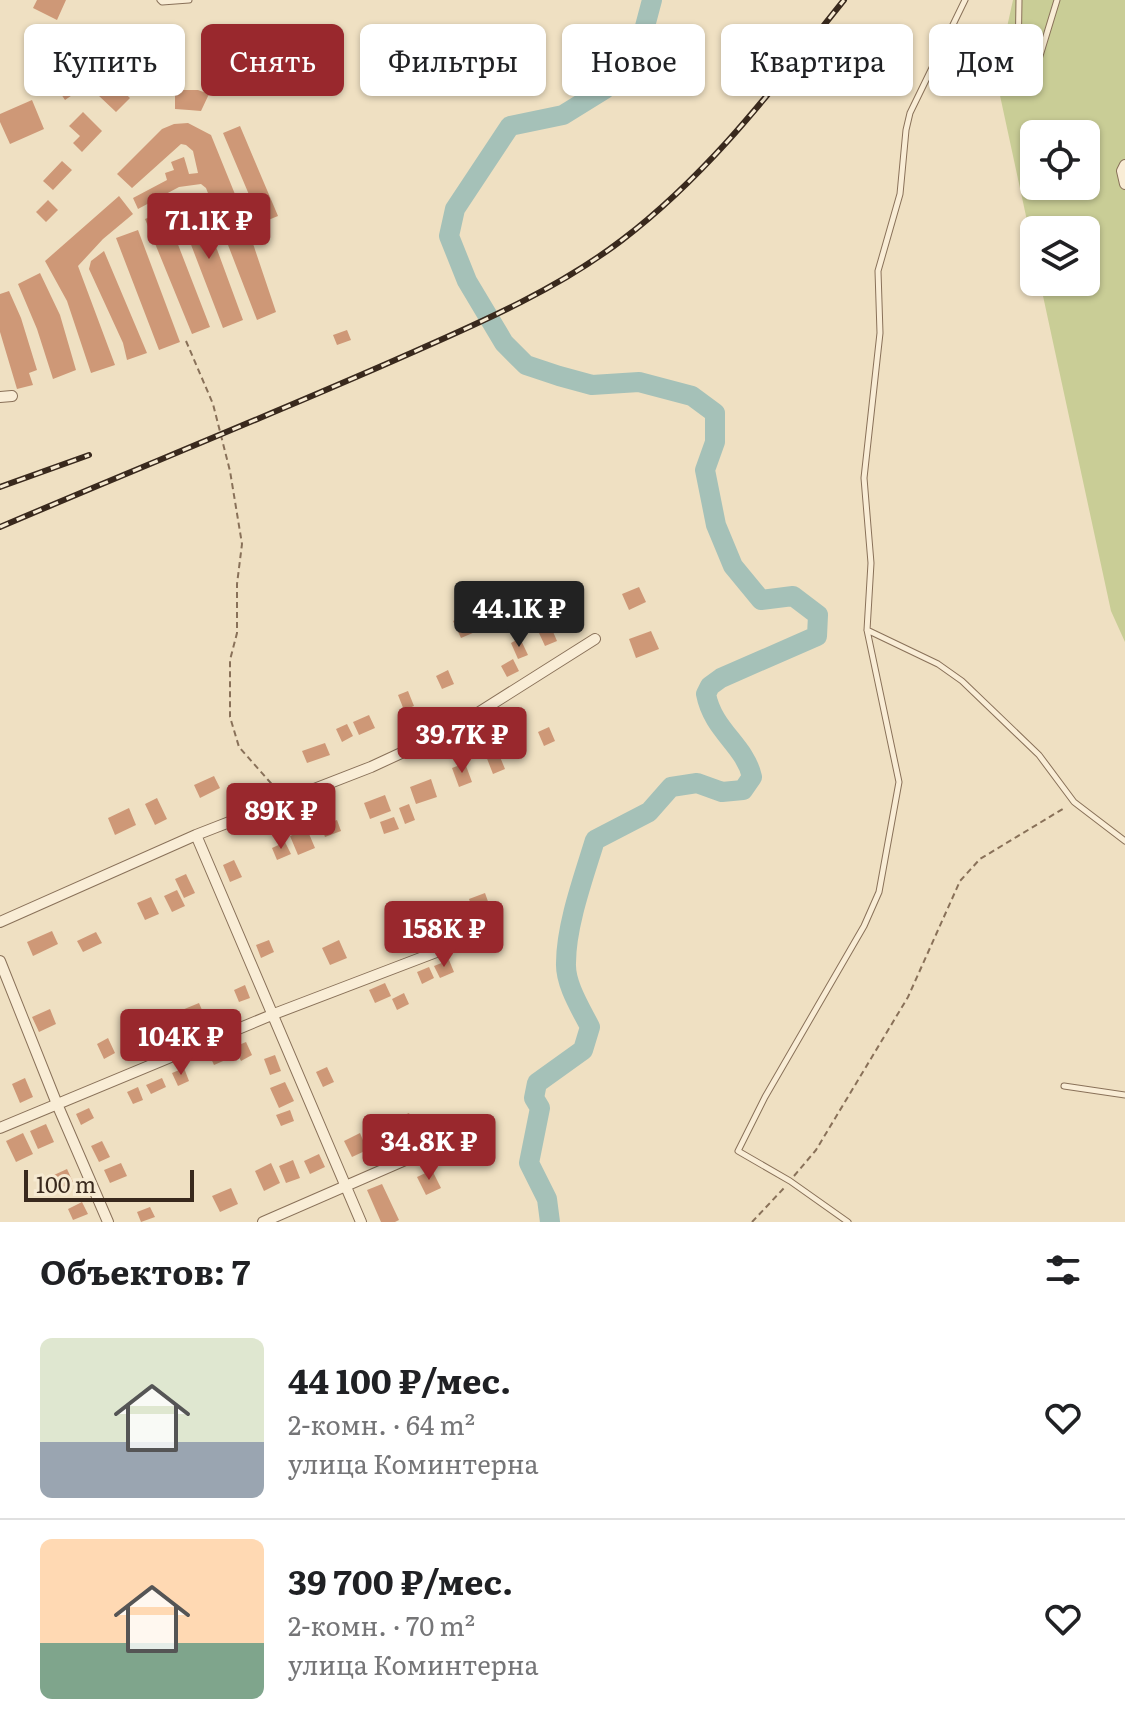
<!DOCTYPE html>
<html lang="ru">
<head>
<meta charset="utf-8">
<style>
  :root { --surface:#fff; --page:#f6f6f6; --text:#202124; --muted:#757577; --line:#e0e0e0; --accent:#99282d }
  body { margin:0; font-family:Literata,serif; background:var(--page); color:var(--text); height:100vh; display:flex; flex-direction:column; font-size:30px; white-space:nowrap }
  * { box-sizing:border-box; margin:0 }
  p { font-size:26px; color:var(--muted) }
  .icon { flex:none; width:44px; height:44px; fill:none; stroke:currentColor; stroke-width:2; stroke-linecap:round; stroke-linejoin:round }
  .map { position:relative; height:1222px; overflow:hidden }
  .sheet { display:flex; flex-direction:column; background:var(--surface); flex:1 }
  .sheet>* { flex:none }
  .top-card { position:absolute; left:24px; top:24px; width:1078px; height:72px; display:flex; gap:16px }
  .tools { position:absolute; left:1020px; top:120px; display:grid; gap:16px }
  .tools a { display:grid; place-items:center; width:80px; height:80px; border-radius:12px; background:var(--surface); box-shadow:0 2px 6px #0004; font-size:40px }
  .scale { position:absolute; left:24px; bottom:20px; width:170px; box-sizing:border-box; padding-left:8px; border:4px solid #39291d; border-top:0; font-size:22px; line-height:28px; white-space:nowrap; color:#39291d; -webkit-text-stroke:6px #f6ead2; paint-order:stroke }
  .price { position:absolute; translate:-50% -68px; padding:0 18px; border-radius:8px; background:var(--accent); color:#fff; font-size:26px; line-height:52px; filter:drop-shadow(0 2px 4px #0008) }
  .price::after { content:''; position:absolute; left:50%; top:48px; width:24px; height:18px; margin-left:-12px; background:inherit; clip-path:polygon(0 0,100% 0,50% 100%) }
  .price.on { background:#222; color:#fff }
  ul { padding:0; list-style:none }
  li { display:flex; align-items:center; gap:24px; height:200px; padding:0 40px }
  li+li { border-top:2px solid var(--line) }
  li span { display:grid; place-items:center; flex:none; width:224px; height:160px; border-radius:12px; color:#555 }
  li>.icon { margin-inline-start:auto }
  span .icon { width:96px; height:96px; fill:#fffc; stroke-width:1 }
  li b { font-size:34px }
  h2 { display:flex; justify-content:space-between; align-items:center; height:96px; padding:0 40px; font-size:34px }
  .tag { padding:0 28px; border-radius:12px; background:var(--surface); box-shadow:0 2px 6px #0004; font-size:28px; line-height:72px }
  .tag.on { background:var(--accent); color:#fff }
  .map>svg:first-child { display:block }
  .green { fill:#c9cd96; fill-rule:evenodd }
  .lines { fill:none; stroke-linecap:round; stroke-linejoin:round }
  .river { stroke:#a5c1b8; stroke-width:20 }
  .building { fill:#ce9877 }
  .lane-casing { stroke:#897159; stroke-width:7 }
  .street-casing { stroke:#897159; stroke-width:12 }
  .path { stroke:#897159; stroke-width:2; stroke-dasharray:6 4; stroke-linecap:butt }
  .lane { stroke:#f9edd6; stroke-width:5 }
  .street { stroke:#f9edd6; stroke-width:10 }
  .rail-casing { stroke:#39291d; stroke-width:6 }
  .rail { stroke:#f6ead2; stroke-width:3; stroke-dasharray:9; stroke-linecap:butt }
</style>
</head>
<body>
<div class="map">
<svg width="1125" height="1222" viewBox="0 0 1125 1222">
  <rect width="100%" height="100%" fill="#efe0c2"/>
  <path class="green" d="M1013 0H1125V642L1111 611 1040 282H1086V230H1034V253L996 77ZM1034 134H1086V186H1034Z"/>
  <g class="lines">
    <path class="river" d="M550 1222 547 1199 529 1163 540 1108 534 1098 537 1083 583 1050 590 1027C581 1009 565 984 566 963 566 925 584 876 595 840L649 812 671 787 697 783 722 792 743 790 752 777C745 745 713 731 706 694L710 686 721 678 817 636 818 615 793 596 761 600 733 566 716 525 705 470 715 442V413L692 396 639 382 592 385 559 376 526 365 504 343 467 281 449 236 455 209 510 126 563 115 605 89 639 49 652 0"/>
  </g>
  <path class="building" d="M37 0H66L57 20 33 8Z
    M60 52 84 87 65 100 41 64Z
    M112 81 130 98 116 112 98 95Z
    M175 90H198L209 94 201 111 189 110 175 109Z
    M32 100 44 129 10 144 0 122V114Z
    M83 112 102 131 82 152 73 143 80 136 69 126Z
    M188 123 211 135 243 214 276 312 257 320 206 188 201 184 179 187 138 209 133 198 167 180 165 173 174 170 171 162 184 157 189 174 198 173 193 151 186 145 181 144 132 188 117 174 162 129 174 124Z
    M240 126 278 216 261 223 223 133Z
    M62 161 72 170 53 190 43 181Z
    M197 195 243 320 223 328 175 203Z
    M119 196 133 214 103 239 78 266 115 365 91 373 67 301 45 261Z
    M48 200 58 210 46 222 36 212Z
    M165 211 210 327 192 334 145 219Z
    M138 230 180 342 159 350 116 238Z
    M104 251 147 353 127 360 123 343 89 269 91 261Z
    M40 273 60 315 76 370 53 379 37 329 18 284Z
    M9 291 21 318 37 370 29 373 33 385 17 389 0 332V294Z
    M347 330 351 340 337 345 333 335Z
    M639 587 646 602 629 610 622 594Z
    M475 611 482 629 461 638 453 621Z
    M551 627 557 641 545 646 539 633Z
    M651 631 659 649 636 658 629 639Z
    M520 638 528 655 518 659 511 643Z
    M513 659 519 671 507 677 501 666Z
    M448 670 454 684 442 689 436 676Z
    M408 691 414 706 404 710 398 695Z
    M369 715 375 728 359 735 353 722Z
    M347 724 353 736 342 742 336 729Z
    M549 727 555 741 544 746 538 732Z
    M325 743 330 755 307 763 302 751Z
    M498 752 505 769 493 774 486 756Z
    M465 763 472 782 459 787 452 768Z
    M214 776 220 788 200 798 194 785Z
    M431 779 437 797 416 804 410 787Z
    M385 795 391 811 370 819 364 803Z
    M157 798 167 819 155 825 145 804Z
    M409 804 415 820 405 824 399 808Z
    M129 808 136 825 115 835 108 818Z
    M394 817 399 829 384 834 380 822Z
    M337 820 341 831 325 837 321 826Z
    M307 829 315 848 298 855 290 836Z
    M285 842 291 854 277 860 272 848Z
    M234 860 242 877 230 882 223 865Z
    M186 874 195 893 184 898 175 879Z
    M177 890 185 906 172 912 164 896Z
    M485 893 491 910 475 916 469 899Z
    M151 897 159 914 145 920 137 903Z
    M444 907 449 920 438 925 433 911Z
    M397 915 404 928 392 934 386 920Z
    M52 931 58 944 33 956 27 942Z
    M96 932 102 943 83 952 77 941Z
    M269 940 274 952 261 958 256 945Z
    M339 940 347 958 330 965 322 948Z
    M449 960 454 972 440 978 434 966Z
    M429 967 434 978 422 984 417 972Z
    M385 983 391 996 375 1003 369 990Z
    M245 985 250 998 239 1002 234 990Z
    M404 993 409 1004 397 1010 392 999Z
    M199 1003 205 1017 189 1025 182 1010Z
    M50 1009 56 1024 39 1032 32 1017Z
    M148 1024 154 1038 141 1043 135 1030Z
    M108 1038 115 1053 104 1059 97 1044Z
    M246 1042 252 1055 241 1061 234 1047Z
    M224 1045 230 1058 214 1065 208 1052Z
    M275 1055 281 1071 270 1075 264 1059Z
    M327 1067 334 1082 323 1087 316 1072Z
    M184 1068 189 1081 178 1086 172 1073Z
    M25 1078 33 1097 20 1103 12 1084Z
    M162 1078 166 1087 151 1094 146 1085Z
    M285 1082 294 1101 279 1108 270 1088Z
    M138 1087 143 1100 133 1104 127 1092Z
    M89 1108 94 1118 81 1125 76 1114Z
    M290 1110 294 1121 281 1126 276 1115Z
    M409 1113 416 1127 403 1132 397 1118Z
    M46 1124 54 1142 38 1149 30 1131Z
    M23 1133 33 1154 16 1162 6 1141Z
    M360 1133 367 1150 352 1157 344 1141Z
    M102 1141 110 1157 99 1162 91 1146Z
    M474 1148 479 1160 466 1165 461 1154Z
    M319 1154 325 1167 310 1174 304 1161Z
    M293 1160 300 1178 286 1183 279 1166Z
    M121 1163 127 1176 110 1183 104 1170Z
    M271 1163 280 1183 264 1191 255 1171Z
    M67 1169 73 1182 61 1188 54 1175Z
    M432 1170 441 1188 426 1195 417 1177Z
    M382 1184 399 1220 395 1222H381L367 1190Z
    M231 1188 238 1204 220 1212 212 1196Z
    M82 1202 88 1214 73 1220 68 1209Z
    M150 1207 155 1217 141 1222 137 1212Z"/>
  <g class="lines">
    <g class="lane-casing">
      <path id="lane" d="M160 0 162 2 189 0
        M1019 0 1018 63 1024 81 1030 78 1036 69 1057 0
        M867 630 938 664 962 681 1039 755 1074 802 1125 841
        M1064 1086 1125 1095
        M848 1222 790 1181 738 1151 765 1097 864 926 879 892 899 782 867 630 871 563 864 478 880 333 878 271 900 194 906 130 910 113 965 0"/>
    </g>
    <g class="street-casing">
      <path id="street" d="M1125 165 1122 171 1125 184
        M0 397 12 396
        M196 835 361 1222
        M0 922 196 835 371 767 451 730 595 639
        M0 961 57 1104 108 1222
        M0 1128 274 1014 473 938
        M263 1222 465 1134"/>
    </g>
    <path class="path" d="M186 341 213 404 230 471 242 544 237 584V633L230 660V717L239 747 277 790
      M794 1176 816 1150 908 997 960 881 980 859 1066 807
      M752 1222 785 1187"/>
    <use href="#lane" class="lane"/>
    <use href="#street" class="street"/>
    <g class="rail-casing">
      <path id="rail" d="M0 487 89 455
        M0 527C129 472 258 420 386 364 467 328 551 294 622 240 710 173 775 86 844 0"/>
    </g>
    <use href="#rail" class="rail"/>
  </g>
</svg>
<div class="tools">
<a><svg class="icon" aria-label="locate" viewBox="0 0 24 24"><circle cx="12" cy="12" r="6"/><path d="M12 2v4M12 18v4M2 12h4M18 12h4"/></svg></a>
<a><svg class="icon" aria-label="layers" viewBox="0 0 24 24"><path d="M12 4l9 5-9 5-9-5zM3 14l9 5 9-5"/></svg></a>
</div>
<div class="scale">100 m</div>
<b class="price" style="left:209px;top:261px">71.1K ₽</b>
<b class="price on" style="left:519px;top:649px">44.1K ₽</b>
<b class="price" style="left:462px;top:775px">39.7K ₽</b>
<b class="price" style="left:281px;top:851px">89K ₽</b>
<b class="price" style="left:444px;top:969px">158K ₽</b>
<b class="price" style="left:181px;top:1077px">104K ₽</b>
<b class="price" style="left:429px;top:1182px">34.8K ₽</b>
<div class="top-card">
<a class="tag">Купить</a>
<a class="tag on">Снять</a>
<a class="tag">Фильтры</a>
<a class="tag">Новое</a>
<a class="tag">Квартира</a>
<a class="tag">Дом</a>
</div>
</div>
<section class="sheet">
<h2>Объектов: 7<svg class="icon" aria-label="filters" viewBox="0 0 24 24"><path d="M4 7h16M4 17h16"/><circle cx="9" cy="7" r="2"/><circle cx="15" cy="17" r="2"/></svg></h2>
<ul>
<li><span style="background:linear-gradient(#dfe7d0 65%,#9aa5b1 0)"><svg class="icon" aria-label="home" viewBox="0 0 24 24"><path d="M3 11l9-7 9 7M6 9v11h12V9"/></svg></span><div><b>44 100 ₽/мес.</b><p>2-комн. · 64 m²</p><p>улица Коминтерна</p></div><svg class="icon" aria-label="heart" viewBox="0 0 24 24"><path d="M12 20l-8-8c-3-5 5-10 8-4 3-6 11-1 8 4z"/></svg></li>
<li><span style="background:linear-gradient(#ffd9b3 65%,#7fa58c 0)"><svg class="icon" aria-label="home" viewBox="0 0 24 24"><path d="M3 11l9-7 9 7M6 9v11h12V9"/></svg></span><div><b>39 700 ₽/мес.</b><p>2-комн. · 70 m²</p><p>улица Коминтерна</p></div><svg class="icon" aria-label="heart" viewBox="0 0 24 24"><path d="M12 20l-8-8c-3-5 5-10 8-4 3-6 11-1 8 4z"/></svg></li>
</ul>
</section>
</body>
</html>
